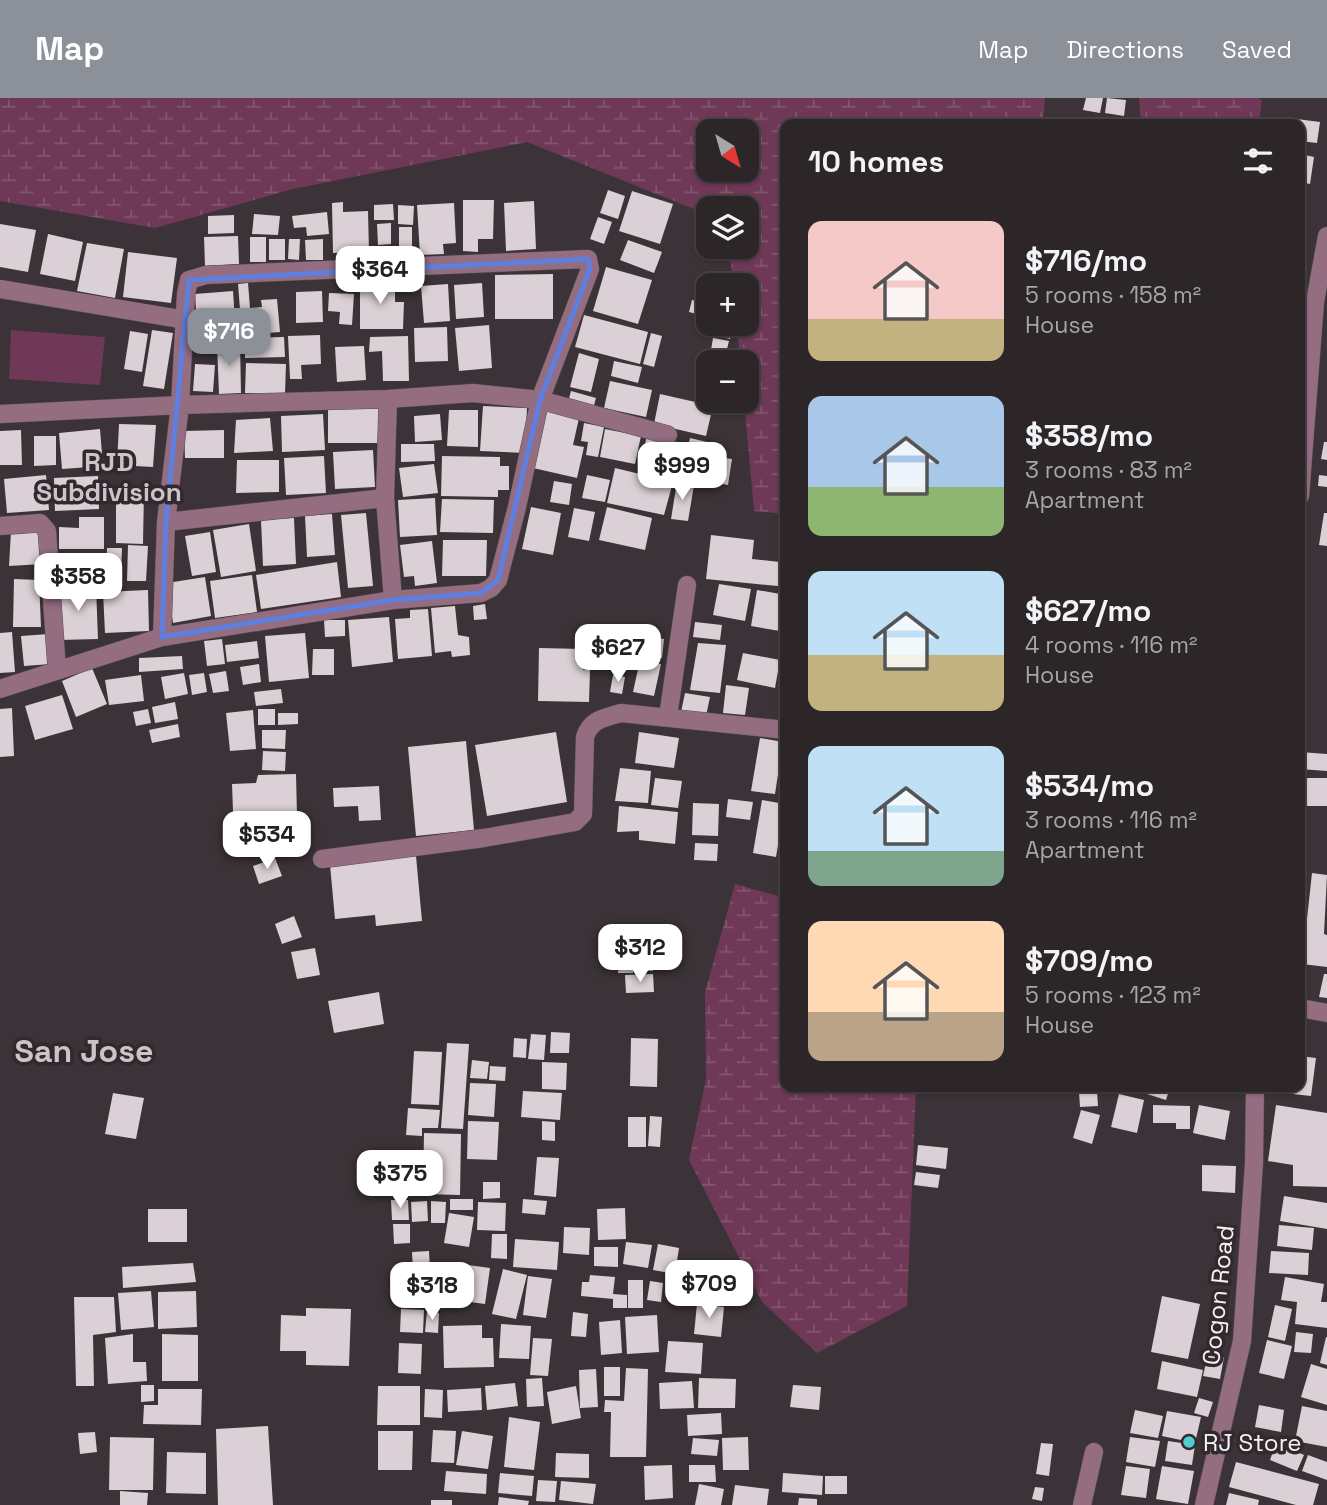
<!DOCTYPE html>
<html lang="en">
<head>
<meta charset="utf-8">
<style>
  :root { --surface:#2c2629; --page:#383235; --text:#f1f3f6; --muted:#a6a5a8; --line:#484346; --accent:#8c9099 }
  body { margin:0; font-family:"Space Grotesk",sans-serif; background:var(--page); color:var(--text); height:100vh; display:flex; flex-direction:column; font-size:26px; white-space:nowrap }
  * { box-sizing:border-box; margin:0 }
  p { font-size:23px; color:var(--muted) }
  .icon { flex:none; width:38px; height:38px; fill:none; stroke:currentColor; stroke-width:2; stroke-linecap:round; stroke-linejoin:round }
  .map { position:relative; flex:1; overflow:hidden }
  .drawer { position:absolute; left:780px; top:21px; width:525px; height:973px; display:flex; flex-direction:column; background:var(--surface); border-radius:14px; box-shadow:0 2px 5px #0004,0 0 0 2px var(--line) }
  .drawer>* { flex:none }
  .needle { width:46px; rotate:143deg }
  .fabs { position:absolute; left:696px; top:21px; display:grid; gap:14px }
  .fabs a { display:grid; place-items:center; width:63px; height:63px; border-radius:14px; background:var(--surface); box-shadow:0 2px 5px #0004,0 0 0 2px var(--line); font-size:35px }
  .price { position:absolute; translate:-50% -60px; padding:0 16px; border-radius:14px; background:#fff; color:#222; font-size:23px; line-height:46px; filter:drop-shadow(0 2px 4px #0008) }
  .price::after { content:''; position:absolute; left:50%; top:42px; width:21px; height:16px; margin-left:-10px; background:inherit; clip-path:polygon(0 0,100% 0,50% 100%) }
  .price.current { background:var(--accent); color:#fff }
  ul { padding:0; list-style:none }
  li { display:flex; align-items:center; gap:21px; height:175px; padding:0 28px }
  li span { display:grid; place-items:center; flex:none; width:196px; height:140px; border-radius:14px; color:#555 }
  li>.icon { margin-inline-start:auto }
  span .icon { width:84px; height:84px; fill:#fffc; stroke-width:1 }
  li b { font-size:30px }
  h2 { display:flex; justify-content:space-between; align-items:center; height:84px; padding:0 28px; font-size:30px }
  header { display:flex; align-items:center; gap:42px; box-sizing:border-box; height:98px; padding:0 35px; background:var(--accent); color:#fff }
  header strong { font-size:33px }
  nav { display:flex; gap:38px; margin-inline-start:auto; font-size:24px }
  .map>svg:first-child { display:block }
  .wetland { fill:url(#wetland-marsh); fill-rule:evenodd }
  .park { fill:#6e3856 }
  .building { fill:#dad0d5 }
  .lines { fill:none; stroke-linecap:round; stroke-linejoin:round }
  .minor-casing { stroke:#595155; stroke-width:19 }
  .minor { stroke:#946d81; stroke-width:18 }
  .marked { fill:none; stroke:#5e7fe0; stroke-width:5; stroke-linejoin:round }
  .poi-dot { fill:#52cdcf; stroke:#31292d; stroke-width:2.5 }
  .labels { text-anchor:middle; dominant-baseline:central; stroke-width:7; stroke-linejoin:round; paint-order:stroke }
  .street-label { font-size:24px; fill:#f6f1f3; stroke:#31292d }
  .poi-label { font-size:24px; fill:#f6f1f3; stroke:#31292d; text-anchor:start }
  .neighbourhood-label { font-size:26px; font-weight:bold; fill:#cdc3c8; stroke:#31292d }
  .district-label { font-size:32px; font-weight:bold; fill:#cdc3c8; stroke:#31292d }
</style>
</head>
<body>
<header>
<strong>Map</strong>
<nav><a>Map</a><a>Directions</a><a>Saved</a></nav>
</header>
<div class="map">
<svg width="1327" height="1407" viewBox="0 0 1327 1407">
  <defs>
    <pattern id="wetland-marsh" width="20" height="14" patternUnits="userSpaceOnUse" patternTransform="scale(1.75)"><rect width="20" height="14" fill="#6e3856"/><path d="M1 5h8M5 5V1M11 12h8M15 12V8" fill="none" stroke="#83556f"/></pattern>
  </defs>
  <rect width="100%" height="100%" fill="#3b3337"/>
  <path class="wetland" d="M0 0H1045L1043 26H786V416L754 413 744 303H747V264H740L737 226H747V187H733L729 149H747V110H709V117L527 44 293 91 155 130 0 103ZM709 33H747V72H709Z
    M1139 0H1257L1262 2 1259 26H1141Z
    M735 786 786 800V989H916L907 1208 817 1255 762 1204 689 1062 706 981 705 894Z"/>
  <path class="park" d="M11 232 105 239 100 287 9 281Z"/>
  <path class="building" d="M1086 0H1103L1100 15 1083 12Z
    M1107 0 1126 2 1124 18 1105 15Z
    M1085 19 1107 23 1106 26H1084Z
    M1281 19 1320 24 1317 45 1300 43V26H1280Z
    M1300 56 1314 59 1310 86 1300 84Z
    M608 92 625 98 618 121 600 115Z
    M632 93 673 106 660 146 619 133Z
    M463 102H494L493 141H478V154L463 153Z
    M534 103 536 151 506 153 504 105Z
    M343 104V114L368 113 369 154 333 155 332 105Z
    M454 105 456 145 443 146 444 156 420 157 417 107Z
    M393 106 394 122H374V107Z
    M398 107 414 108 413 127 398 126Z
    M1300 110H1305L1303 137 1300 136Z
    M327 114 329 136 307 138 306 129 294 130 292 118Z
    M254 116 280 118 278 137 252 136Z
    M234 117V135L208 136V118Z
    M598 119 612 124 604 146 590 141Z
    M391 125V146L378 147 377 126Z
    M0 126 36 132 28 174 0 169Z
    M399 129H412V152L399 151Z
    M48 136 83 144 75 183 40 176Z
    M238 138 239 166 205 168 204 139Z
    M250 139H266V164H250Z
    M269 141H285V162H269Z
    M289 141H300L299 162 288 161Z
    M323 141V162H306L305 142Z
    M628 142 662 154 654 175 620 162Z
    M87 145 124 151 115 200 77 193Z
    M128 154 177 160 171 205 123 199Z
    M606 169 652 182 638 226 593 213Z
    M553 176V221H495V177Z
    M360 182H395V204H404L403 231H360Z
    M248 185 250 210 262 209 261 202 277 201 280 234 242 237 238 186Z
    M482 185 484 219 456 221 454 187Z
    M448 186 450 223 424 225 421 188Z
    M233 193 236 238 198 241 195 196Z
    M322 193 323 224 296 225V194Z
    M329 195 354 196 352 227 339 226 340 214 328 213Z
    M692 202 708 205 705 218 689 214Z
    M584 217 648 234 640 266 575 249Z
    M717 226 733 229 730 241 715 237Z
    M489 227 492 270 459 273 455 230Z
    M447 229 448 263 415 264 414 230Z
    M152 232 173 235 164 291 143 288Z
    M130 233 148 236 142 274 124 271Z
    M651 235 662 238 654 269 643 266Z
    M320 237 321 266 301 267 302 281H290L288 238Z
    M408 238 409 283H383L382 253 369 254 370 239Z
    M284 239 285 259 245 260V240Z
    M713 240 729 243 726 255 711 252Z
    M240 245 241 295 219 296 217 246Z
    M364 248 366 282 337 284 335 249Z
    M579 255 599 261 591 294 570 289Z
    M614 263 642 269 638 285 611 278Z
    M246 265 286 266 285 296 245 295Z
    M195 266 215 267 213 294 193 293Z
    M610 283 652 292 646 319 604 310Z
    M571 293 596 300 593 311 568 304Z
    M660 296 713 308 706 338 654 326Z
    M483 308 527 310 525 355 480 353Z
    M328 311H380V345H328Z
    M449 312H478V349L447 348Z
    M547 313 579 320 573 347 584 349 577 380 533 370Z
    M323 316 325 352 282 354 281 318Z
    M440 316 442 342 415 344 414 318Z
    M270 320 273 353 234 355 236 322Z
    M584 325 604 329 598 359 586 357 588 344 581 343Z
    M119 326 156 327 153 369 117 367Z
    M100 331 103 368 62 371 59 335Z
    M605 331 641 338 635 366 600 359Z
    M21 332 22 367H0V333Z
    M224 332V360H185L184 333Z
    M647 337 681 345 674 377 640 370Z
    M34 338H56V367L34 368Z
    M690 340 707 344 698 384 681 380Z
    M1324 344H1327V362L1321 361Z
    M401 346H434L435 363 401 364Z
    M373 352 375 389 335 391 333 354Z
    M324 358 326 395 286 397 284 360Z
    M442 358 500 359V368H509V392H498V399L441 398Z
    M710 358 732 361 728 387 706 383Z
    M237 362H279V394L236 395Z
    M434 366 438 395 403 399 399 370Z
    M615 370 673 384 664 417 607 405Z
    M46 377 49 412 7 415 4 381Z
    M587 377 610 382 605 404 582 400Z
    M1319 377 1327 378V389L1318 388Z
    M98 378 99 411 55 413 54 380Z
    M554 383 572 386 569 407 550 404Z
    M677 384 694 387 688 423 671 421Z
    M116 392H144L143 446 116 445Z
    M435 400 437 437 400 439 398 402Z
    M442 401 494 402 493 435 440 434Z
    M531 409 561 415 553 457 522 451Z
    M607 409 652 420 645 452 599 442Z
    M574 410 595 414 589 443 568 439Z
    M366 415 373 488 348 490 341 417Z
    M1324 415H1327V448L1319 447Z
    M332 416 335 457 307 459 305 418Z
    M79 419H104V451H59V429L79 430Z
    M294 420 296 466 263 468 261 422Z
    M249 426 256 473 221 479 213 432Z
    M11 433H41L43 466 9 468Z
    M210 434 216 474 192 478 185 438Z
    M711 437 754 442 752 461 780 464 778 488 706 481Z
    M443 442H487L486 478H442Z
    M432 443 437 485 415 488 414 478 404 479 400 447Z
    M128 447 148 448 146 483H127Z
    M107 450H122L121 482 106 481Z
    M61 458H101L100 482 61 481Z
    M337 464 341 499 261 511 256 477Z
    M252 477 257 514 215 520 210 483Z
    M205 479 211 518 173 525 167 485Z
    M14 481 39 482 41 529H13Z
    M719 486 751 491 745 523 713 517Z
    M57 488 96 489 98 541 60 542Z
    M148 492 149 533 105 535 103 494Z
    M757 492 786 497V534L751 528Z
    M485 506 487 521 474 522 473 508Z
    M455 508 458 537 469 539 470 557 452 559 451 553 435 555 431 510Z
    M428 511 432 558 398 561 395 521 410 520V512Z
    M389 519 393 564 352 569 348 522Z
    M324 522H345V538L325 539Z
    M695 524 722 527 720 542 693 539Z
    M12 534 15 574 0 575V535Z
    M305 535 309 580 269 584 265 538Z
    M49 536 51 566 24 568 21 538Z
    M598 536 618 538 616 562 596 561Z
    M626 536 664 541 662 560 624 555Z
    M222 541 225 566 207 568 204 543Z
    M257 543 259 560 227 564 225 547Z
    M698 545 726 547 720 595 690 592Z
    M539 550 583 551V572H590L589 604 538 603Z
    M313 551H334V577H312Z
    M743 555 780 562 775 590 737 582Z
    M182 558 183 571 139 574V560Z
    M640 562 661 566 654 598 633 594Z
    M259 566 261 584 243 587 240 569Z
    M92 570 107 606 76 619 62 583Z
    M226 573 229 593 213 595 209 576Z
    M184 575 188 596 165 601 161 579Z
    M204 575 207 594 192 597 189 577Z
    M141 577 144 603 109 607 105 582Z
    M613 577 625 579 622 596 610 594Z
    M726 587 749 590 745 617 723 615Z
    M281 591 283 605 256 608 254 594Z
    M685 595 710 599 706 618 681 614Z
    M62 597 73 631 35 642 25 608Z
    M175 604 178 621 155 625 152 609Z
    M12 610 14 658 0 659V611Z
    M148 611 151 625 136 628 133 614Z
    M258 611H275V627H258Z
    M253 612 256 651 230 653 226 615Z
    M278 615H298V626L278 627Z
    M178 626 180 639 152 645 149 632Z
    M262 632H286L285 651 262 650Z
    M556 634 567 704 487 718 475 647Z
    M639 634 679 640 674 670 635 665Z
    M760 640 783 644 775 696 751 693Z
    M466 643 474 732 416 738 408 649Z
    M263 653 286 654 285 673 262 672Z
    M1300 654 1327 656V673L1300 671Z
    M620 670 651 673 648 705 615 703Z
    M296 676 297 718H285L286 738 234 740 232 686 256 685 258 677Z
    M655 680 682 683 678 710 651 707Z
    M1300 680H1327V708H1300Z
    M379 688 381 722 359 723 358 708 334 709 333 690Z
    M728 701 753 704 750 722 726 719Z
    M762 702 785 706 776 759 753 755Z
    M693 705 719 706 718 738 692 737Z
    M619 708 678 714 675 746 639 742V733L617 734Z
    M784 728H786V760L778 758Z
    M695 745 718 746 717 763 694 762Z
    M416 758 422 823 376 828 375 817 335 821 330 767Z
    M275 760 282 778 259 786 253 768Z
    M1312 775 1327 777 1324 836 1327 837V869L1302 866Z
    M294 818 302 839 282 846 275 826Z
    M622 837 637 838 635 853 621 851Z
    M640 837 657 838 656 849 639 848Z
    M315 850 320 877 297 881 291 854Z
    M636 852H654L653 873H636Z
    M619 855H633V875H618Z
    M653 876 654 894 626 895 625 877Z
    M1324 876H1327V900L1319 899Z
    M379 894 384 926 334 935 328 903Z
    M551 934 570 935 569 955H550Z
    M531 936 546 937 544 962 528 961Z
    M514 940 527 941 526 960 513 959Z
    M631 940 658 941 657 989 630 988Z
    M447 945 469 946 463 1031 441 1030Z
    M414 953 442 954 439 1007 411 1006Z
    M1300 958 1316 960 1311 998 1275 994V989H1300Z
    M472 962 489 964 487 981 470 980Z
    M542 964 567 965 566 992 542 991Z
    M490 968 506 969 505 983 489 982Z
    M470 985 496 986 494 1019 468 1017Z
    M1149 989H1170L1166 1002 1147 996Z
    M523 993 562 995 560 1022 521 1019Z
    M1097 993 1098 1008 1080 1009 1079 994Z
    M113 995 144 1000 136 1041 105 1036Z
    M1119 996 1144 1002 1137 1035 1111 1029Z
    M1153 1007 1190 1008V1031H1176V1025H1153Z
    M1199 1007 1230 1013 1225 1042 1193 1035Z
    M1276 1007 1327 1015V1089L1293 1088V1067L1268 1063Z
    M408 1010 440 1012 438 1030H422V1038L406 1037Z
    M1081 1012 1100 1017 1092 1046 1073 1040Z
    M650 1018 662 1019 660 1049 648 1048Z
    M628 1019H646V1049H628Z
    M468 1023 499 1024 497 1062 467 1061Z
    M542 1023 555 1024V1043L542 1042Z
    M424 1035 461 1036 460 1097 423 1096Z
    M918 1047 948 1050 946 1071 916 1067Z
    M537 1059 559 1060 556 1099 534 1097Z
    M1202 1067 1236 1068 1235 1095 1202 1093Z
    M916 1074 940 1077 938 1090 914 1087Z
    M483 1084H500V1100L483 1101Z
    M1284 1098 1327 1105V1131L1280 1123Z
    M450 1101H473V1112H450Z
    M523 1101 547 1103 545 1117 522 1115Z
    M391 1102H408L409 1122H392Z
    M427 1103 428 1123 412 1124 411 1104Z
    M431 1103 446 1104 445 1125H431Z
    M478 1104 506 1105 505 1133 477 1132Z
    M625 1110 626 1141 598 1142 597 1111Z
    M148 1111H187V1144H148Z
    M449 1115 474 1119 469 1149 444 1145Z
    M393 1126H410V1145L394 1146Z
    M1279 1127 1314 1130 1312 1152 1277 1148Z
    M564 1129 590 1130 589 1157 563 1155Z
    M492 1136H507V1161L491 1160Z
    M515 1141 559 1144 557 1172 513 1169Z
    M626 1144 652 1147 648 1170 623 1166Z
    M658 1146 679 1150 675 1176 653 1172Z
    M594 1149H618V1169L594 1168Z
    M429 1153 430 1173 413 1174 412 1154Z
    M1271 1153 1309 1155 1308 1177 1269 1175Z
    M446 1164 464 1166 462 1185 445 1184Z
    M193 1165 196 1184 123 1190 122 1169Z
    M468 1167 490 1170 485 1206 463 1203Z
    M503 1171 527 1177 516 1221 492 1216Z
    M395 1175 427 1177 425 1205 393 1203Z
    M590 1177 615 1179 613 1196 627 1197V1210H613V1201L581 1198 582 1184H589Z
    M528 1178 552 1181 546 1220 523 1217Z
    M1285 1179 1324 1186 1321 1204H1327V1230L1295 1226 1297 1204 1281 1202Z
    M628 1182H643V1210H628Z
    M650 1183 663 1185 661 1204 647 1202Z
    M433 1185 460 1188 458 1208 431 1206Z
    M151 1193 154 1229 121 1232 118 1195Z
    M196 1193 197 1229 158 1231V1194Z
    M1162 1198 1200 1206 1188 1261 1151 1254Z
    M74 1199H114L116 1234 93 1237 94 1288H76Z
    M697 1206 724 1209 721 1239 694 1236Z
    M1275 1207 1292 1211 1285 1243 1268 1239Z
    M306 1210 351 1211 349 1268 306 1267V1253H280L281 1217 306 1218Z
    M401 1211 424 1212 423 1235 400 1234Z
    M427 1213 439 1215 438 1235 425 1234Z
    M573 1214 588 1216 586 1239 571 1238Z
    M657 1217 659 1254 627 1256 625 1219Z
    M620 1222 622 1255 601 1257 599 1224Z
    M501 1226 531 1228 529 1261 499 1260Z
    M482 1227V1240H493L494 1269 444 1270 443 1228Z
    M1296 1234 1313 1236 1311 1255 1294 1254Z
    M133 1236V1264H146L147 1283 108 1286 105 1240Z
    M162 1236 198 1237V1283H162Z
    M1326 1239H1327V1267L1320 1265Z
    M533 1240 552 1241 548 1278 530 1277Z
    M1267 1242 1292 1248 1284 1281 1259 1275Z
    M668 1243 703 1245 701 1276 665 1274Z
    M399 1245 422 1246 421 1276 398 1275Z
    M1208 1256 1224 1259 1220 1281 1203 1278Z
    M1162 1263 1203 1272 1197 1299 1157 1291Z
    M1311 1266 1327 1271V1307L1301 1299Z
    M604 1269H620V1298H604Z
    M626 1270 648 1271 646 1359H610L611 1314H604L605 1302 624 1303Z
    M596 1271 598 1309 580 1310 579 1272Z
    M542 1280 544 1308 527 1309 526 1281Z
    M699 1280 736 1281 735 1310H698Z
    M692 1283 694 1310 660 1311 659 1285Z
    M515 1285 518 1308 487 1312 485 1288Z
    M141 1287H154V1303L141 1304Z
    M793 1287 821 1289 819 1312 790 1309Z
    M378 1288H420V1327H377Z
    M576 1288 581 1320 552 1326 547 1294Z
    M481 1290 482 1312 448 1314 447 1292Z
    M158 1291H202L201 1327 143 1326 144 1307H158Z
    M425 1291 443 1292 442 1320 424 1319Z
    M1199 1300 1213 1304 1208 1319 1194 1315Z
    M1259 1307 1284 1312 1281 1334 1255 1329Z
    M1302 1308 1327 1313V1349L1295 1343Z
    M1135 1312 1163 1318 1158 1340 1130 1335Z
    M1167 1313 1201 1319 1195 1345 1162 1338Z
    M721 1315 722 1336 688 1338 687 1317Z
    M509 1319 540 1324 534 1372 504 1369Z
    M268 1328 273 1407H218L216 1331Z
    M433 1332 456 1333 454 1365 431 1364Z
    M378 1333H413L412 1372H378Z
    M462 1333 493 1338 488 1371 456 1367Z
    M95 1334 97 1354 80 1356 78 1335Z
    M110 1339 154 1340 153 1392H109Z
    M748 1339 749 1372H723L722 1340Z
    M1130 1339 1160 1343 1155 1369 1126 1364Z
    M693 1340 719 1342 717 1358 691 1356Z
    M1168 1343 1195 1347 1192 1367 1165 1363Z
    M1041 1345 1053 1346 1049 1378 1036 1376Z
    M1276 1345 1304 1357 1297 1373 1270 1362Z
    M167 1354 206 1355V1396L166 1395Z
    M556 1355 589 1356V1380L555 1379Z
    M1308 1357 1327 1364V1382L1302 1373Z
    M1236 1364 1319 1386 1313 1407H1296L1229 1389Z
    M672 1367 673 1400 645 1402 644 1368Z
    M689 1367H715L716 1384H689Z
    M1126 1368 1150 1371 1146 1400 1121 1397Z
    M1162 1368 1194 1373 1188 1406 1156 1401Z
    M446 1373 487 1376 486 1396 444 1393Z
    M500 1375 534 1378 532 1398 498 1395Z
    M783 1375 823 1378 822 1397 782 1394Z
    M825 1378H847V1396H825Z
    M538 1382 557 1383 555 1404 536 1403Z
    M561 1383 596 1386 593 1406 559 1402Z
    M699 1386 724 1391 721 1407H695Z
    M735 1387 769 1391 767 1407H732Z
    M1035 1389 1044 1390 1042 1403 1032 1401Z
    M120 1393 148 1395 147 1407H120Z
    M1229 1395 1259 1402 1258 1407H1226Z
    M499 1399 529 1403 528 1407H498Z
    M799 1400 817 1401V1407H798Z
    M431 1402H452V1407H431Z"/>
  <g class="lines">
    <g class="minor-casing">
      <path id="minor" d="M0 191 186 222
        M388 301 385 400 393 502
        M0 316 180 307 388 301 473 295 540 302 668 337
        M1300 398 1315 204 1327 138
        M166 424 385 400
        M0 428 40 425 47 433 57 572
        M0 591 162 539 393 502 481 495 491 490 498 482 517 409 540 302 590 171 588 161 206 177 189 182 186 196 180 307 166 424 162 539
        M668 619 687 487
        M322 761 484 740 575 724 583 716 585 639C591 621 604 620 621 615L786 632
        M1300 910 1327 915
        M1082 1407 1094 1354
        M1204 1407 1242 1243 1254 1065 1255 989"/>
    </g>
    <use href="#minor" class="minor"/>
  </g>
  <path class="marked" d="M588 161 590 171 540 302 498 482 481 495 393 502 162 539 166 424 189 182Z"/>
  <circle class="poi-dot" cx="1189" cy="1344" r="7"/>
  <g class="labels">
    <g class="street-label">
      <text transform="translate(1218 1197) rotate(-84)">Cogon Road</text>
    </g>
    <g class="poi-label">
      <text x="1203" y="1344">RJ Store</text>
    </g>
    <g class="neighbourhood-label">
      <text x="109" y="364">RJD<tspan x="109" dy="30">Subdivision</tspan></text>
    </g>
    <g class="district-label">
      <text x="84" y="953">San Jose</text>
    </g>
  </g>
</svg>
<div class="fabs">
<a><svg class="needle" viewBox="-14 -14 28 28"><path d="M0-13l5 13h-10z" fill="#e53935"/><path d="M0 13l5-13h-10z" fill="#a6a5a8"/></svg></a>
<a><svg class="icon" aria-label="layers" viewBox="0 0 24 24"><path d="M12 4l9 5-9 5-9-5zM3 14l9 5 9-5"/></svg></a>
<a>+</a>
<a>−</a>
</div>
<b class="price" style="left:380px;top:208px">$364</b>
<b class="price current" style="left:229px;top:270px">$716</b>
<b class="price" style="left:682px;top:404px">$999</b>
<b class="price" style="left:78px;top:515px">$358</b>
<b class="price" style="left:618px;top:586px">$627</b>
<b class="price" style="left:267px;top:773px">$534</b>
<b class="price" style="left:640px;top:886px">$312</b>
<b class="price" style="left:400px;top:1112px">$375</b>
<b class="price" style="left:709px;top:1222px">$709</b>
<b class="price" style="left:432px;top:1224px">$318</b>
<section class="drawer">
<h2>10 homes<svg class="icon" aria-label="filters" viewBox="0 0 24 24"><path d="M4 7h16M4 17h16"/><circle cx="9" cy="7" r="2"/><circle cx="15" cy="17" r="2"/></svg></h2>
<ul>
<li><span style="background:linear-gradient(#f6c9c9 70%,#c2b280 0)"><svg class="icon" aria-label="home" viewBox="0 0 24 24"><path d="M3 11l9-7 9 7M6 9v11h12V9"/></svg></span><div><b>$716/mo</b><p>5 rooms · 158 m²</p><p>House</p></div></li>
<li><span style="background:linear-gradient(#a9c7e8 65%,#8fb573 0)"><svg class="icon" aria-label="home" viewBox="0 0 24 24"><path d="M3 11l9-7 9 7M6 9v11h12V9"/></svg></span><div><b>$358/mo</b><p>3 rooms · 83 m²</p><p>Apartment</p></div></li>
<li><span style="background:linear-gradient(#bfe0f5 60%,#c2b280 0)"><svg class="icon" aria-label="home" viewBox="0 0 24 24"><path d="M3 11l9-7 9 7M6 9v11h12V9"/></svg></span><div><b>$627/mo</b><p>4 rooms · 116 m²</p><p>House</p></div></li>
<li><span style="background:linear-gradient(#bfe0f5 75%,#7fa58c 0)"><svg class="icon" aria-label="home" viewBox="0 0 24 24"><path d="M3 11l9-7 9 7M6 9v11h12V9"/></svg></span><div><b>$534/mo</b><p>3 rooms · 116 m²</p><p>Apartment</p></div></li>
<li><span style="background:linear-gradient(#ffd9b3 65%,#b9a48a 0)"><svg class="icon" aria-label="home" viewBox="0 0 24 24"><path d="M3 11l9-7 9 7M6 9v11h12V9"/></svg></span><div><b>$709/mo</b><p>5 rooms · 123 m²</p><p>House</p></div></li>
</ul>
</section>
</div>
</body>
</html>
